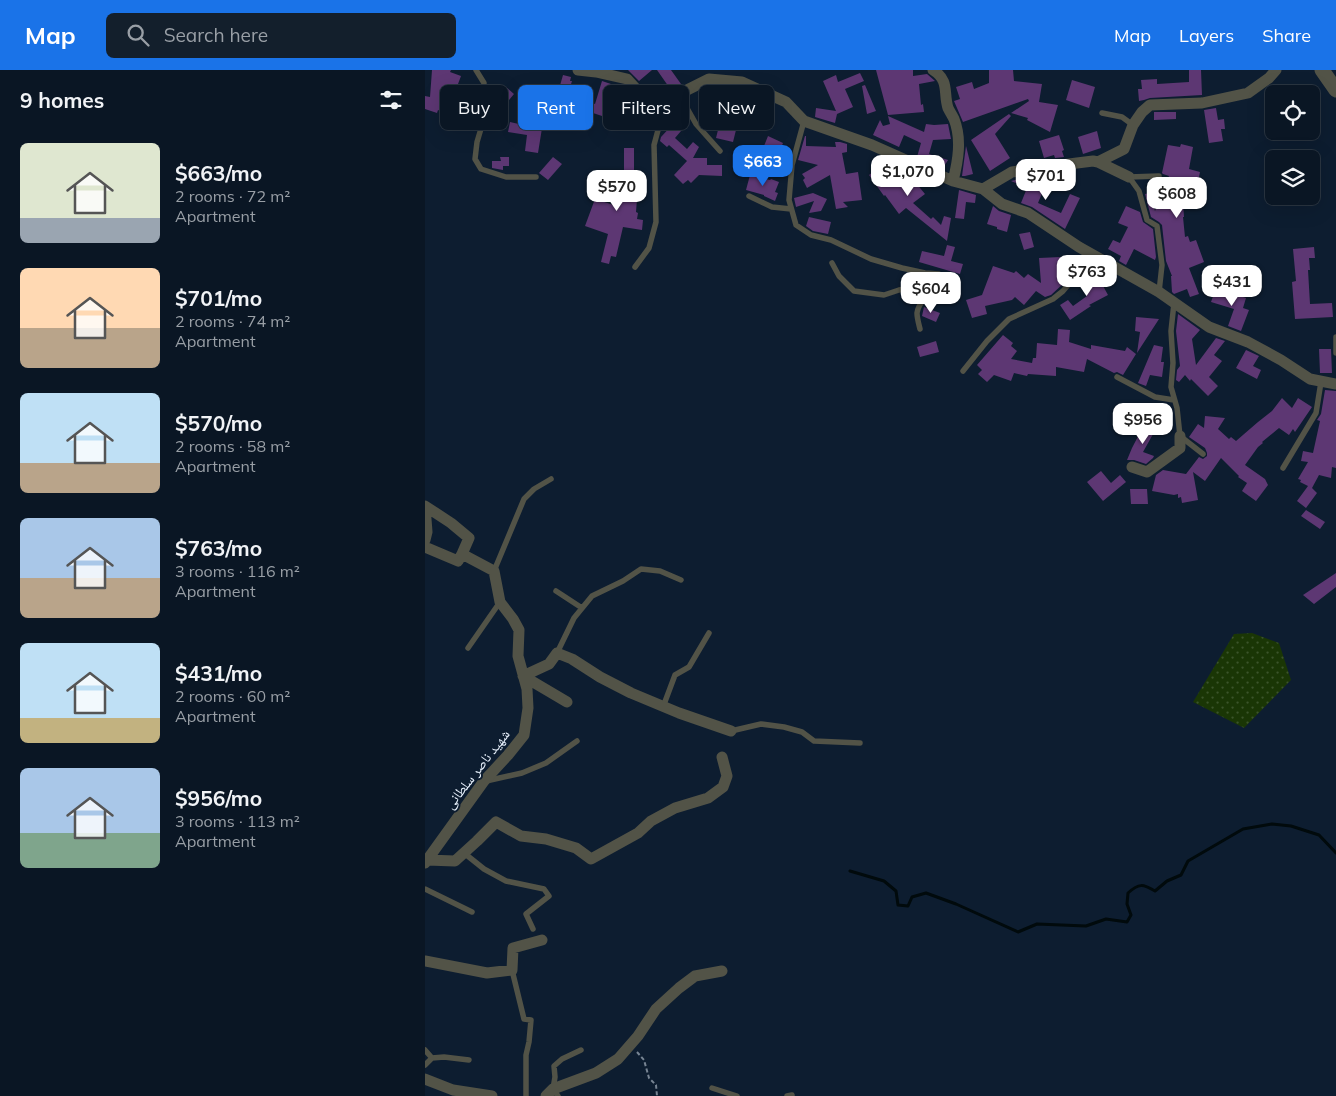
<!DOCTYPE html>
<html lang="en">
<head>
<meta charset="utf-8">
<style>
  :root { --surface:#0a1624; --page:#131f2c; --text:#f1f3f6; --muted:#999fa6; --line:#2a3541; --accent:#1a73e8 }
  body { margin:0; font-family:Mulish,"Noto Naskh Arabic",sans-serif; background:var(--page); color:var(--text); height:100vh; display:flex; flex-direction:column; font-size:19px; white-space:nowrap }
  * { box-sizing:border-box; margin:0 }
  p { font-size:16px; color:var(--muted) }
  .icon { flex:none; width:28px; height:28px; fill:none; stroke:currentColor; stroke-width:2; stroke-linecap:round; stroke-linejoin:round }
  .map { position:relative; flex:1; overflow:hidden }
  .side { display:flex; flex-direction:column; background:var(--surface); width:425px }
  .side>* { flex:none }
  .banner { position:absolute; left:15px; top:15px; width:475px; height:45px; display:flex; gap:10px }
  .fabs { position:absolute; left:840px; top:15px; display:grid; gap:10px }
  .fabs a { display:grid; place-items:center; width:55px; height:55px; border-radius:8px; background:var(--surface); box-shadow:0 5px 20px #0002,0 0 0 1px var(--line); font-size:25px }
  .price { position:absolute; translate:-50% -42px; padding:0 11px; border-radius:10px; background:#fff; color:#222; font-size:16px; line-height:32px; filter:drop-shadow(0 1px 2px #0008) }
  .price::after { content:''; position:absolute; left:50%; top:30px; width:15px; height:11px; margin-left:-8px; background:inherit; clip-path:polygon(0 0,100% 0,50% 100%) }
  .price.on { background:var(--accent); color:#fff }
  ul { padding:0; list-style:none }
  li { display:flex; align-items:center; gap:15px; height:125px; padding:0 20px }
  li span { display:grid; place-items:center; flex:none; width:140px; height:100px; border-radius:8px; color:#555 }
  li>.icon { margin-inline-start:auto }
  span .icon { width:60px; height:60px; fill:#fffc; stroke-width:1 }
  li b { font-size:21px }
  h2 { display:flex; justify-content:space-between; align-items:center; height:60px; padding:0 20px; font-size:21px }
  .pill { padding:0 18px; border-radius:8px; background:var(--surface); box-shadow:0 5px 20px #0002,0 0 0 1px var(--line); font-size:18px; line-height:45px }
  .pill.on { background:var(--accent); color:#fff }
  header { display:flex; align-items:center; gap:30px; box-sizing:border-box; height:70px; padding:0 25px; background:var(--accent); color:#fff }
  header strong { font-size:24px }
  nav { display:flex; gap:28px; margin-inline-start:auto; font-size:18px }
  .search { width:350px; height:45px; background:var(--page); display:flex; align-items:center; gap:12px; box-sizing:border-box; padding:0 18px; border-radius:8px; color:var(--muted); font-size:19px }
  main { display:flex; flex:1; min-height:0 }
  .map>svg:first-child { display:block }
  .garden { fill:url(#garden-dots) }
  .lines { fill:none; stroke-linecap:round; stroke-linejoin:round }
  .stream { stroke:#010a0c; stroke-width:3 }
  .building { fill:#5d3773 }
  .path { stroke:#778493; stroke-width:2; stroke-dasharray:4 2.5; stroke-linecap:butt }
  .service { stroke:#525347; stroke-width:5.5 }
  .minor { stroke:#525347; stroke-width:11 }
  .tertiary { stroke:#525347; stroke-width:15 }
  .labels { text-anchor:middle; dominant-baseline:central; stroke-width:4; stroke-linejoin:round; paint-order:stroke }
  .street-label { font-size:14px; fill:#eaf3fe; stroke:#0d1d30 }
</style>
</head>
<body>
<header>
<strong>Map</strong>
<div class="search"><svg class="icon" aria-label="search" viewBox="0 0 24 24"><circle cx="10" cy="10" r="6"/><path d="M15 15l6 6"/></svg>Search here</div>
<nav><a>Map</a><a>Layers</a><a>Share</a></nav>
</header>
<main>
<section class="side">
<h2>9 homes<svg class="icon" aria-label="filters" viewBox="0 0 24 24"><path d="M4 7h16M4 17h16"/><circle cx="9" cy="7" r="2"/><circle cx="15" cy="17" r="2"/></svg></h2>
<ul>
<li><span style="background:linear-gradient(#dfe7d0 75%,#9aa5b1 0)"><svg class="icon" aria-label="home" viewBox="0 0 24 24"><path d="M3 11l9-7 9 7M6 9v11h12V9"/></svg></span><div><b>$663/mo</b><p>2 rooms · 72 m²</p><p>Apartment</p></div></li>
<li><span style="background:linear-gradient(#ffd9b3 60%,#b9a48a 0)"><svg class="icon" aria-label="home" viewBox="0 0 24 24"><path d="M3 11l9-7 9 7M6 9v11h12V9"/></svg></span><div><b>$701/mo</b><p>2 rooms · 74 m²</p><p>Apartment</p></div></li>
<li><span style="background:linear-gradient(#bfe0f5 70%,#b9a48a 0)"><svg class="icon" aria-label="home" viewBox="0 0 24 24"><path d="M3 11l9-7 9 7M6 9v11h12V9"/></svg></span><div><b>$570/mo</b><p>2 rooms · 58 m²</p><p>Apartment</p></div></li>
<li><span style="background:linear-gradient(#a9c7e8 60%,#b9a48a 0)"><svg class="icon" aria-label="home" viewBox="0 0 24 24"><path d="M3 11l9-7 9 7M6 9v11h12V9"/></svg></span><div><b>$763/mo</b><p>3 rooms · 116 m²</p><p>Apartment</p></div></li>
<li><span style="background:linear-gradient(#bfe0f5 75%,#c2b280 0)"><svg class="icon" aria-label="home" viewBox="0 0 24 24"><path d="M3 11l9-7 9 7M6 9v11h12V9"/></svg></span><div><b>$431/mo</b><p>2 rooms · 60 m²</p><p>Apartment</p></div></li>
<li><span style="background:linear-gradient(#a9c7e8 65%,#7fa58c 0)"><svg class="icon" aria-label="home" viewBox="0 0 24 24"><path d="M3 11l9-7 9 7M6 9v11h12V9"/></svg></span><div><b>$956/mo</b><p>3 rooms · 113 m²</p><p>Apartment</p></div></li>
</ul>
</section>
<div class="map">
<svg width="911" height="1026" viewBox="0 0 911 1026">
  <defs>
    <pattern id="garden-dots" width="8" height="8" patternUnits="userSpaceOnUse" patternTransform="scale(1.25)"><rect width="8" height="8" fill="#1a3605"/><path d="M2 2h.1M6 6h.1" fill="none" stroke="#3b542a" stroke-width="1.8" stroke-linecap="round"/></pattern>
  </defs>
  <rect width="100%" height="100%" fill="#0d1d30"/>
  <path class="garden" d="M827 563 854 573 866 610 819 658 768 632 809 564Z"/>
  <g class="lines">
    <path class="stream" d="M425 801 459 811 471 821 473 835 483 836 487 827 501 823 531 834 593 862 612 854 661 856 681 849 702 852 706 845 702 834 703 823C714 813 718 814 730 821L742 811 756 805 763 791 818 759 847 754 866 756 894 765 911 783"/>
  </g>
  <path class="building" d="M7 0H26L25 2 36 6 27 30 30 31 25 45 13 40 12 43 0 39V26L5 27Z
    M203 0H227L214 11Z
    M232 0H246L256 14 246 20Z
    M451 0H488V6L502 4 510 11 494 14 496 35 498 34 499 42 463 45Z
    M564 0H588L589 11 617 14 614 32 633 35 625 62 602 50 603 48 586 43 604 31 603 29 538 52 529 31 535 29 531 17 547 12 549 19 564 13Z
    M764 0H776L777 25 725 28 719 30 714 31 713 19H717L716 10 732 9V14L764 12Z
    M435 3 439 11 420 19 428 37 412 44 410 53 390 47 391 38 411 41 398 11 411 5 413 12Z
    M138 5 146 7 145 11H147L141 30 156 35 159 30 170 34 177 11 192 16 184 44 195 40 201 54 165 42 163 48 127 36 125 37 121 52H118L113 83 100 81 102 65 83 62 85 52 98 55 105 31 101 30 104 19 124 25 126 17 134 19Z
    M647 10 670 17 664 38 641 30Z
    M440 15 451 41 442 44 437 16Z
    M81 17 89 24 70 47 62 40Z
    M791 38 793 50 799 49 800 59H796L798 71 784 73 779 40Z
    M729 42H751V49L729 50Z
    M584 44 586 46 570 64 585 88 565 101 546 70Z
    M463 46 499 62 501 54 509 55 523 54 526 69 508 70 504 84 523 90 518 98 492 87 496 73 479 65 474 77 448 65 455 50 458 56 465 54Z
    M296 48 313 52 308 72 291 68Z
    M248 54 256 61 250 68 262 79 268 72 274 77 268 88H282V95H297V106L274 105 266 113 263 110 258 114 249 105 262 91 244 75 242 77 235 71 236 67Z
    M672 61 676 78 658 84 653 67Z
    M634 65 639 80 637 81 639 87 630 88 629 85 619 88 614 71Z
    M343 66 358 73 352 87 337 81Z
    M380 66H381V76L411 77 410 72H415L422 74V82L417 83 421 104 433 102 437 130 418 132 423 137 411 139 405 105 382 118 378 110 380 108 377 104 393 95 373 90Z
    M756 74 768 77 764 99 775 102 773 112 766 110 758 132 759 147H758L760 167 763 166 765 172 771 170 779 192 764 198 774 224 765 227 762 219 749 224 747 222 746 206H747L741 191 737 155 734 152 726 147 720 124 725 123 730 141 744 106 738 104 737 103 743 75 755 77Z
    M541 76 548 104 540 106H537Z
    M199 78H209V103H212V112H206L205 128 212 129 211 142 213 143 212 149 218 150 217 160 198 157 191 187 186 186 184 194 176 192 183 164 160 156 170 129 195 137 197 114H199Z
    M75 87H84V96H78V100L67 98V91H76Z
    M128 87 137 94 123 110 114 103Z
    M479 97 491 103 486 107 500 124 488 133 506 149 508 147 516 155 519 146 526 148 522 171 481 138 474 144 460 125 459 126 444 105 453 98 462 110Z
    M325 105 345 110 346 109 354 112 350 122 353 123 350 131 339 126V125L321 120Z
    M611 106 622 111 613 133 636 143 645 124 655 128 640 159 607 137 596 133 602 118 586 111 594 109Z
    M534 120 551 125 550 133 541 132 539 149 530 148Z
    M388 123 402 129 396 141 384 143 389 131 371 137 369 128Z
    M568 136 574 141 586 145 582 162 572 159V157L562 154Z
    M701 136 715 142 718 152 728 159 731 187 730 190 709 179 701 195 694 191 696 186 683 179 688 170 695 173 703 157 693 153Z
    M384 147 406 152 403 164 388 161 381 156Z
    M605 162 609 177 599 180 594 164Z
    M522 175 530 177 526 191 538 194 535 204 494 192 497 181 519 186Z
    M889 177 890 188H884L885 200H883L885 234 907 233 908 247 870 249 867 212 871 211 868 179Z
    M636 187V192L647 198 640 212 626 225 620 227 611 221 599 235 590 227 587 230 560 236 562 244 547 248 541 230 557 225 568 196 589 203 591 201 599 208 603 204 616 213 614 188Z
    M681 203 682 213 677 214 683 225 664 235 666 236 645 250 635 235 643 230 648 236 662 226 659 220 670 214V204Z
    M791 218 821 228 818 238 824 240 816 261 803 256 809 239 786 232Z
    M499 237 515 243 511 252 497 246Z
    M753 244 775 260 767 269 771 295 791 268 800 271 789 285 797 291 784 307 793 316 783 326 766 309 765 311 760 305 754 312 751 310 752 300 755 296 751 261Z
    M711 247 734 249 712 283 715 262 710 261Z
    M633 259 645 260 644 272 666 279V275L700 281 702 277 711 284 698 305 692 302 689 303 662 289 659 302 631 297V306L603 304 602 306 589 303 586 311 569 305 562 312 553 304 557 300 552 295 578 265 588 273 586 276 592 281 586 289 607 293 608 288H611L612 273 632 275Z
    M511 271 514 282 495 287 492 277Z
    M729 275 738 277 736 292H739L737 307 725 305 721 316 713 313Z
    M894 279H906L907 303H895Z
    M821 280 834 286 828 296 836 300 832 309 811 298Z
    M900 320 911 321V398L907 397 906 408 894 405 887 418 892 423 881 438 872 431 883 416 875 412 876 410 873 409 883 392 876 391 878 381 888 383 895 351 892 350 896 344Z
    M857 328 867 338 873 328 887 337 870 362 868 359 864 365 854 358 837 372 838 373 833 377 820 395 840 409 843 415 831 431 817 421 822 413 813 407 814 406 796 388 780 411 768 402 773 430 757 433 756 427 753 428V424L749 425 727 421 731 405 738 400 761 404 774 387 778 389 782 386V383L780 378 764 367 773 354 779 358 780 346 800 348 793 359 804 369 806 367 811 371 833 352 847 341Z
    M721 351 732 357 718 382 729 386 728 388 721 394 709 390H702L707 378Z
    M676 401 686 413 695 405 701 412 678 431 662 412Z
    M705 419H722L723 434H706Z
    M881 440 900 452 895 459 876 446Z
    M911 503V517L889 534 878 525Z"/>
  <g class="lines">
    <path class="path" d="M212 982 219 990 224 1008 231 1015 232 1026"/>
    <path class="service" d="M51 0 59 13 57 33 58 52 52 72 50 89 56 99 81 107H111
      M254 24 271 54 295 81
      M677 43 697 47 708 55
      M379 51 367 95 364 130 371 155 386 165 406 170 446 189 477 198 500 203 514 204 521 210C512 220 494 228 492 243 492 248 494 255 495 259
      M704 107 714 121 722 150 732 156 737 195 734 222
      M704 107 734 106
      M324 126 347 137 366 139
      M407 193 414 206 429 221 459 225 474 220 497 216 515 217
      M210 197 224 178 231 152 229 75 240 34
      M749 233 746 261 748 293 746 317 752 338 755 366 778 384
      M911 267V283
      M538 301 562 271 584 249 628 229 638 221 650 207 677 191
      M692 307 730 327 749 330
      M858 398 891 343 896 312
      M69 501 99 429 109 419 126 409
      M131 521 157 538
      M43 578 75 532
      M132 583 149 548 167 526 198 511 216 499 235 501 256 510
      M238 637 250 605 264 597 284 563
      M306 661 336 654 359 657 377 662 389 671 435 673
      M61 711 97 703 121 693 152 671
      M39 783 59 799 81 811 119 819 124 826 101 844 108 859
      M0 819 47 842
      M87 900 99 949 106 950 104 972 101 985V1026
      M0 980 7 988
      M0 995 7 988 19 987 44 990
      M287 1018 312 1026
      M133 1026 128 1019 130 1007 129 996 137 989 156 980
      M362 1026 367 1025"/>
    <path class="minor" d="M153 0 171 2 202 9 222 31 240 34 254 24 284 9 317 12 361 32 379 51 447 75 528 111 558 119 587 102 644 94 668 91 673 92 699 79 708 55 717 42 725 35 777 33 823 23 844 8 851 0
      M508 0C525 11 518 22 523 38 525 42 527 45 529 49 537 69 533 91 528 111
      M673 92 704 107
      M558 119 577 134 603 143 654 177 734 222 784 257 823 272 856 290 885 309 911 314
      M707 397 722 402 755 378V366
      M0 470 2 462 0 436 26 453 44 468 37 484
      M0 477 33 491 37 484 69 501 75 532 88 549 94 560 93 586 102 619 103 638 99 665 83 685 59 711 0 793
      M142 632 98 606 124 594 132 583 147 589 175 607 206 623 254 643 306 661
      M2 790 30 791 52 771 71 752 96 766 121 769 151 778 166 789 213 763 226 751 250 738 283 728 298 717 302 706 297 687
      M0 891 62 903 87 900 88 878 117 870
      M0 1009 28 1020 67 1026
      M121 1026 128 1019 171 1003 193 989 213 966 231 939 254 918 270 906 297 901"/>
    <path class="tertiary" d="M897 0 911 20"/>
  </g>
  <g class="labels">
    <g class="street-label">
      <text transform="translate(52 699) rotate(-52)">شهید ناصر سلطانی</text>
    </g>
  </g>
</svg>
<div class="fabs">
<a><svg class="icon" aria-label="locate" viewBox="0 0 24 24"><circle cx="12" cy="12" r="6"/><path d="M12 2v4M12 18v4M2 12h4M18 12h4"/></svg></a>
<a><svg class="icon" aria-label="layers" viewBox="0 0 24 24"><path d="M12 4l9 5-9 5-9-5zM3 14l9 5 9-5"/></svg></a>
</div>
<b class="price on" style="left:338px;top:117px">$663</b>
<b class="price" style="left:483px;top:127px">$1,070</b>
<b class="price" style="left:621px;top:131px">$701</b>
<b class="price" style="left:192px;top:142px">$570</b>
<b class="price" style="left:752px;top:149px">$608</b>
<b class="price" style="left:662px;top:227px">$763</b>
<b class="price" style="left:807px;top:237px">$431</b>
<b class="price" style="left:506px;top:244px">$604</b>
<b class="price" style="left:718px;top:375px">$956</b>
<div class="banner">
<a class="pill">Buy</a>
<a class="pill on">Rent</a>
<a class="pill">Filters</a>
<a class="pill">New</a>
</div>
</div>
</main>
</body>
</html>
